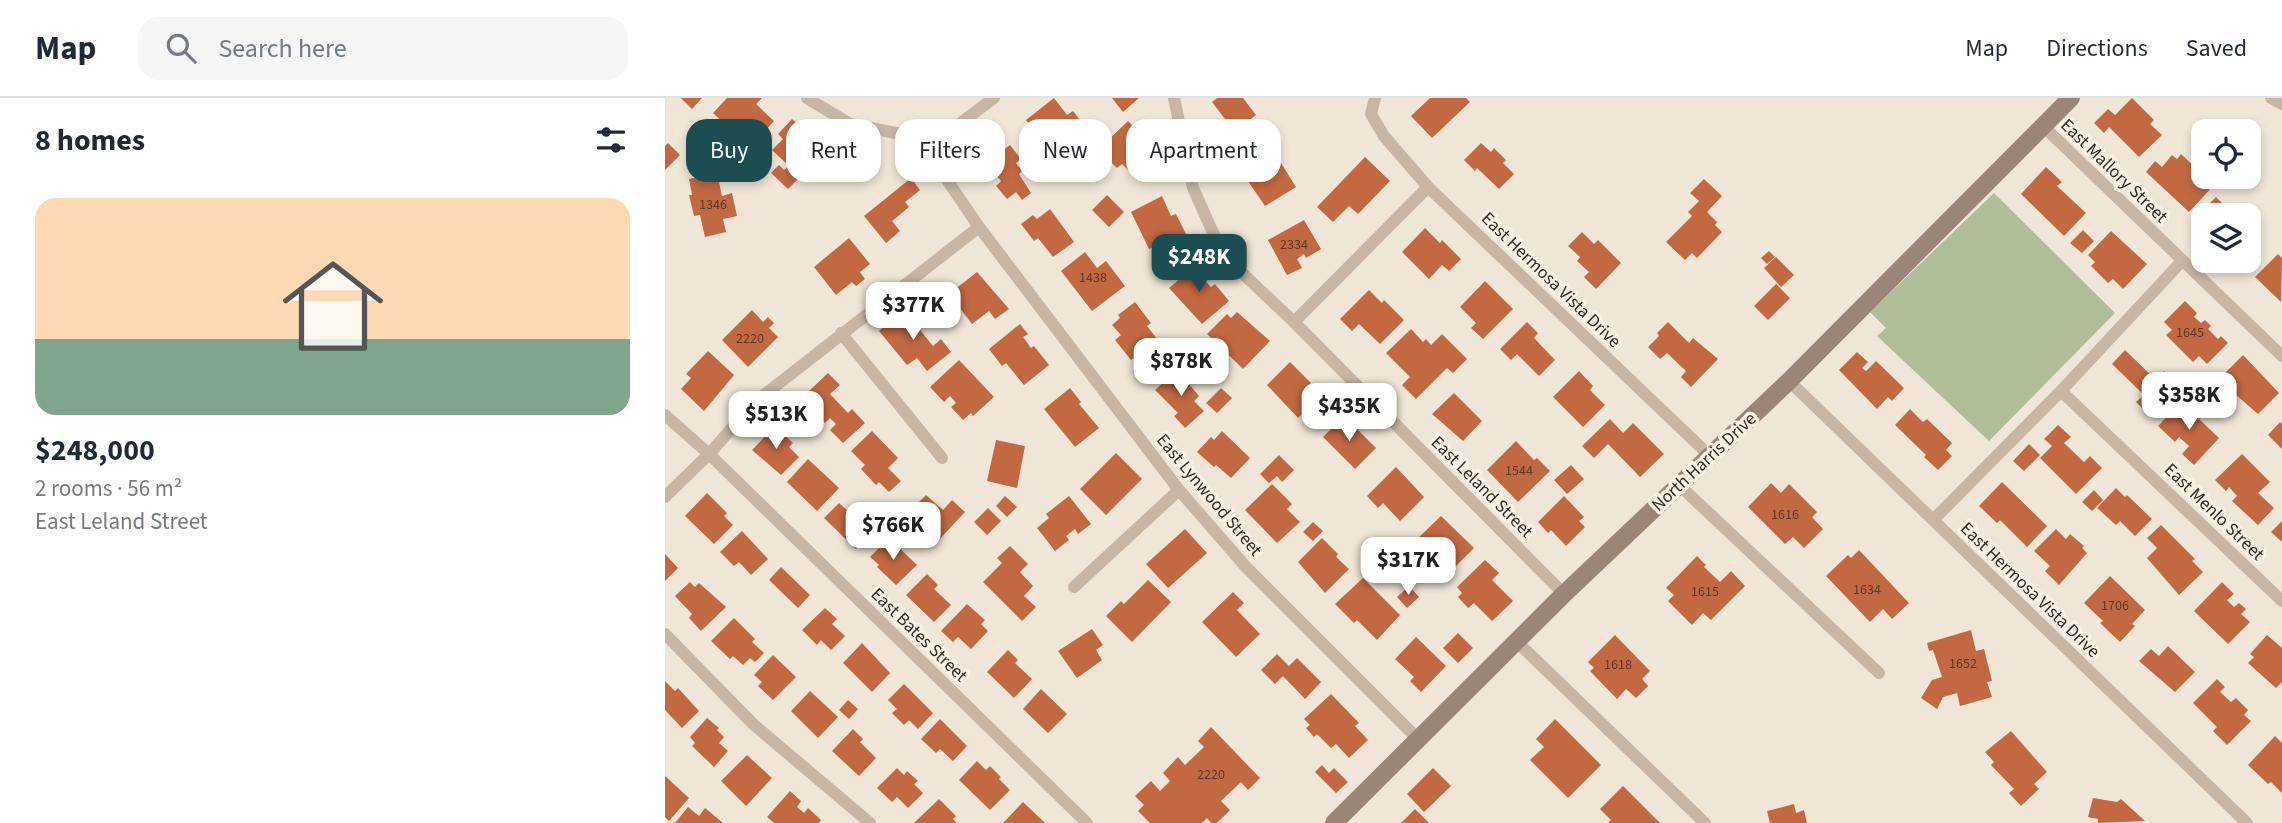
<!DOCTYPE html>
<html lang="en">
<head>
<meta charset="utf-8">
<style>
  :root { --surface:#fff; --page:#f6f6f7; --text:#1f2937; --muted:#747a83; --line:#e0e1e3; --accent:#1c4d53 }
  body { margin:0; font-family:"Source Sans 3",sans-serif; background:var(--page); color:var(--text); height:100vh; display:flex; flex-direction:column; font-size:26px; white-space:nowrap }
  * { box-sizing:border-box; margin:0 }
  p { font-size:23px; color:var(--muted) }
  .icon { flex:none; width:38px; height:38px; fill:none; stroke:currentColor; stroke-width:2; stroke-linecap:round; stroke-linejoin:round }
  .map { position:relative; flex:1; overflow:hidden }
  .panel { display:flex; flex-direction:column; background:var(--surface); width:665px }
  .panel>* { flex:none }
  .hud { position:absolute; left:21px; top:21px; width:665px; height:63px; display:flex; gap:14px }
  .buttons { position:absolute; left:1526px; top:21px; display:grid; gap:14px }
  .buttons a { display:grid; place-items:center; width:70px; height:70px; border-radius:14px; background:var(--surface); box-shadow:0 4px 10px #0003; font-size:35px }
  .price { position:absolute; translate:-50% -60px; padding:0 16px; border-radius:14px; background:#fff; color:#222; font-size:23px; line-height:46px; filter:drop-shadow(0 2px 4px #0008) }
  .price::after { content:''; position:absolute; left:50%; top:42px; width:21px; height:16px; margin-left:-10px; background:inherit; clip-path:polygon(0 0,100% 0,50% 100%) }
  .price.selected { background:var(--accent); color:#fff }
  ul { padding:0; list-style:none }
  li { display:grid; align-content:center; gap:14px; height:371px; padding:0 35px }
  li span { display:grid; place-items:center; height:217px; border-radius:21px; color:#555 }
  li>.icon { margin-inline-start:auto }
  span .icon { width:126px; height:126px; fill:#fffc; stroke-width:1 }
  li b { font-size:30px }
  h2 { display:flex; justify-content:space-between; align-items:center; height:84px; padding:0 35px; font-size:30px }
  .tag { padding:0 24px; border-radius:21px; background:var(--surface); box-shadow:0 4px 10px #0003; font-size:24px; line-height:63px }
  .tag.selected { background:var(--accent); color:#fff }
  header { display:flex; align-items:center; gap:42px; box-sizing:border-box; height:98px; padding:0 35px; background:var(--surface); border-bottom:2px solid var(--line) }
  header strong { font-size:33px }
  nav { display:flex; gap:38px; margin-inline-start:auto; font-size:24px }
  .search { width:490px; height:63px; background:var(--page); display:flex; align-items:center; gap:18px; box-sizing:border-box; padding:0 24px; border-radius:21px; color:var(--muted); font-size:26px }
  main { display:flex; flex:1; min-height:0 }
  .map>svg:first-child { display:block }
  .green { fill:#afbe98 }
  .building { fill:#c36942 }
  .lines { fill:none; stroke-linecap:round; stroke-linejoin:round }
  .street { stroke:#c7b6a4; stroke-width:12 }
  .secondary { stroke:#9b8576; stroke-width:18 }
  .labels { text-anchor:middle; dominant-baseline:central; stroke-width:7; stroke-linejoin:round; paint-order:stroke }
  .number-label { font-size:14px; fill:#573a2c }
  .street-label { font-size:18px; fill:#332a25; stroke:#f8f0e3 }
</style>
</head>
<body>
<header>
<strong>Map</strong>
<div class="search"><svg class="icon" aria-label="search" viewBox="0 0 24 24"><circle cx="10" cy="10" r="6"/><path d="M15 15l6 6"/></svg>Search here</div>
<nav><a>Map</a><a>Directions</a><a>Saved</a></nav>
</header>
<main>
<section class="panel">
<h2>8 homes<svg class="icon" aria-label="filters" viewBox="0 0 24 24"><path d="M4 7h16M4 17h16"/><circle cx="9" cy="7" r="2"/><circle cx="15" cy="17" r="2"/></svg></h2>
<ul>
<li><span style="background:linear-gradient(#ffd9b3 65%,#7fa58c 0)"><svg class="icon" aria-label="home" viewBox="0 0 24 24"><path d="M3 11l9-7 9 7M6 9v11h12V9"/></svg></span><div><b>$248,000</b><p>2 rooms · 56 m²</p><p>East Leland Street</p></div></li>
</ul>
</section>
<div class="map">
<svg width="1617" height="725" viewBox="0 0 1617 725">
  <rect width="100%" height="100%" fill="#f0e6d7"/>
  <path class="green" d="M1329 95 1450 215 1324 343 1212 238 1221 230 1205 214Z"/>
  <path class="building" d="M16 0H37L27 11Z
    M62 0H97L91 6 109 23 88 46 83 42 80 45 48 15Z
    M389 0 402 17 408 13 415 22 410 26 413 31 385 53 361 22Z
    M447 0H474L458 14Z
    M552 0H578L591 17 575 29 578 33 564 44 551 27 560 21 547 4Z
    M765 0H801L805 4 767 40 746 18Z
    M1467 0 1489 22 1485 26 1497 37 1474 59 1444 29 1439 35 1429 25 1443 11 1450 17Z
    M127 21 161 53 123 91 106 75 114 67 119 72 124 68 107 52 118 41 113 36Z
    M463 23 478 38 475 40 490 56 478 68 482 72 473 82 457 66 452 70 433 52Z
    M328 40 337 53 345 47 356 61 351 65 357 73 354 76 366 95 357 102 351 94 342 101 331 88 336 83 321 65 318 68 308 56Z
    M3 45 15 57 0 72V48Z
    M816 45 826 54 829 50 841 62 838 65 849 76 834 91 812 70 810 73 799 62Z
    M600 50 606 60 611 57 631 89 600 108 572 67Z
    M1516 56 1549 87 1524 114 1481 74 1490 63 1497 69 1507 57 1512 61Z
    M700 59 725 83 693 116 684 108 668 124 652 109Z
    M1381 69 1397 84 1392 88 1421 115 1399 138 1356 96Z
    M52 75 57 98 67 95 72 118 58 121 61 134 40 139 35 117 29 118 24 97H27L24 81Z
    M246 80 255 92 240 104 244 109 227 123 235 133 221 145 199 118Z
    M1039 81 1057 98 1042 114 1052 124 1050 127 1057 134 1032 160 1027 155 1020 162 1001 144 1027 118 1023 114 1034 103 1025 95Z
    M442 97 459 114 444 129 427 112Z
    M497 98 506 118 511 116 523 140 507 149 503 141 484 151 466 114Z
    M1551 99 1569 117H1538V131L1529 121Z
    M385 111 409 144 388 159 373 140 369 143 356 126 368 117 372 121Z
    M639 122 656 151 641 160 639 156 632 161 637 170 622 177 603 142Z
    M760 130 775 145 777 142 796 161 784 173 777 167 764 181 737 154Z
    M1418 132 1429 143 1417 155 1405 145Z
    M1446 133 1482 166 1458 191 1448 181 1443 185 1426 168 1430 164 1423 157Z
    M917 134 929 146 933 142 956 165 931 191 919 179 924 174 912 163 915 159 903 148Z
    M184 140 205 166 195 174 200 181 191 188 187 184 171 197 149 169Z
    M1104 153 1110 159 1102 166 1096 160Z
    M420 154 432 170 441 163 460 188 427 213 396 173Z
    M1613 156 1617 160 1616 204 1590 179Z
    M1111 159 1129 177 1116 189 1099 170Z
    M535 164 546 177 540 183 546 189 550 186 564 203 537 226 504 190Z
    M312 174 344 211 330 221 324 213 307 226 284 196Z
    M820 183 848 211 818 241 806 230 811 225 795 209Z
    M1111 186 1125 200 1103 222 1089 208Z
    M704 192 717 205 719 202 739 222 715 246 694 226 687 233 675 221Z
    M1520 203 1532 215 1529 219 1536 225 1540 222 1546 228 1543 231 1553 241 1556 238 1563 245 1542 266 1534 258 1528 264 1501 237 1507 232 1499 224Z
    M470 204 486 225 482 228 507 260 492 272 484 262 476 268 469 260 466 262 450 242 456 237 447 227 455 220 453 217Z
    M87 212 98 224 103 219 109 225 104 230 113 239 83 269 57 242Z
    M239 212 268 248 276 241 286 254 262 273 252 260 242 267 214 233Z
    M572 214 605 243 578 271 542 236 562 216 566 220Z
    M862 224 873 235 869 240 890 262 874 278 852 256 846 262 835 251Z
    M1003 224 1024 245 1028 240 1053 261 1026 289 1016 279 1021 273 1002 255 995 261 983 249 994 238 992 235Z
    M355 226 363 236 358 239 366 250 369 248 384 267 359 287 341 265 337 268 324 251Z
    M746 231 758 244 761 241 766 247 777 236 802 261 788 275 782 270 751 301 737 287 745 279 721 255Z
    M1460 252 1491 282 1499 273 1516 290 1487 320 1471 304 1479 297 1447 266Z
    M43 253 69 277 39 313 16 291 26 280 21 276Z
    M1192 254 1203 264 1197 270 1201 273 1211 263 1239 290 1227 303 1223 299 1212 311 1174 272Z
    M1578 257 1614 295 1593 316 1570 296 1565 301 1551 289 1557 282 1555 280Z
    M294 262 329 299 308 318 306 315 298 322 286 309 291 305 285 298 279 304 265 289Z
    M625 264 646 285 641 289 652 301 633 320 602 287Z
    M512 272 534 298 529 303 539 313 520 330 509 318 513 315 490 292Z
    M914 273 928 288 925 292 940 307 918 329 888 299Z
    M163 275 175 287 165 296 183 315 187 311 200 325 178 345 165 332 171 326 165 320 160 325 142 305 147 300 142 295Z
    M405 290 416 304 414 306 434 330 410 349 379 311Z
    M556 290 567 300 552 315 541 305Z
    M789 295 817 323 798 343 767 316Z
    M1516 304 1554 340 1529 367 1517 356 1524 348 1514 339 1510 344 1493 328Z
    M1245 311 1258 324 1262 321 1287 345 1281 352 1287 358 1273 372 1259 359 1261 357 1230 327Z
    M679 318 711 350 690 371 658 339Z
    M945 321 958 335 968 325 999 356 975 379 943 346 929 360 917 348Z
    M1615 324 1617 326V351L1603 337Z
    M1393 327 1406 339 1399 345 1419 364 1425 358 1437 370 1411 396 1375 360 1387 348 1379 341Z
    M110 328 128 345 124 349 134 359 116 377 87 352Z
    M207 333 233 360 223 370 236 383 224 394 214 384 211 387 196 371 200 367 186 353Z
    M557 333 585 360 566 380 551 367 549 369 532 354 546 339 549 342Z
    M331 342 360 348 352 390 322 383Z
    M851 343 869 362 872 360 885 373 853 404 822 372Z
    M1364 346 1375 357 1359 373 1348 363Z
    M451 355 477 381 441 417 415 391Z
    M1577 356 1605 384 1593 395 1609 410 1593 427 1567 403 1572 398 1564 389 1561 393 1550 382Z
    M614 357 629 372 617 384 612 378 604 385 595 376Z
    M143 361 174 390 152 413 122 384Z
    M906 367 919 381 902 396 889 382Z
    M731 369 759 399 735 423 718 405 713 410 702 398Z
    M1337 384 1382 428 1362 449 1335 422 1332 425 1314 408Z
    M1106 385 1116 395 1124 386 1152 414 1147 419 1158 431 1139 450 1128 439 1120 446 1083 409Z
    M607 386 627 406 622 411 635 424 612 445 580 412Z
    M1451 390 1460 399 1462 397 1487 421 1470 438 1455 423 1451 427 1432 410Z
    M1429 392 1438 402 1427 413 1417 404Z
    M42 395 62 415 59 418 68 427 49 446 20 418Z
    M261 397 278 412 287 402 300 414 272 444 242 416Z
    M340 398 352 409 342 419 331 408Z
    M404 398 426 426 413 436 410 431 401 438 404 442 390 453 372 430 384 420 381 416Z
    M899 398 919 419 914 423 920 429 901 448 886 432 883 435 873 424Z
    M174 405 182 412 185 409 210 433 191 451 159 420Z
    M323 410 336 423 322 437 309 424Z
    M776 418 809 450 783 476 751 442Z
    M1617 423V444L1606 434Z
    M648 424 658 433 648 443 638 434Z
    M1496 427 1530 461 1527 463 1538 474 1514 497 1482 460 1492 450 1482 440Z
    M520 431 542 455 503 490 481 466Z
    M1391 431 1401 441 1405 436 1419 448 1417 450 1422 455 1394 487 1380 473 1385 468 1369 453Z
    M77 433 103 461 86 477 74 464 69 468 55 454Z
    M224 440 252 467 231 487 212 469 214 467 205 459Z
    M657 440 673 456 671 459 684 471 660 495 633 464Z
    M345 448 363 466 355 474 368 488 359 498 371 509 357 523 318 484 337 465 332 460Z
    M1194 452 1244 505 1227 521 1218 511 1205 524 1161 478 1183 457 1186 460Z
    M0 456 13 470 0 483Z
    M1032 458 1041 467 1039 469 1055 484 1066 473 1080 488 1046 522 1038 515 1027 527 1003 503 1009 497 1001 490Z
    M820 462 834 475 827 482 848 503 827 523 809 505 803 510 793 499 797 495 792 489Z
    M116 469 145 497 133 510 104 482Z
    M262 476 273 487 269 491 286 507 269 524 241 497Z
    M1445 478 1480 512 1467 526 1470 528 1455 544 1435 525 1438 523 1419 505Z
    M698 480 735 517 712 542 692 522 689 525 670 506Z
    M483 482 506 504 467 544 441 518 456 503 459 506Z
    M25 484 30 489 34 485 61 509 36 533 24 520 27 516 10 498Z
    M1557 484 1569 496 1562 502 1569 509 1574 505 1581 511 1576 516 1585 524 1563 546 1529 513Z
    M744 488 754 499 742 510 732 499Z
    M568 494 579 505 572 512 595 536 571 559 537 524Z
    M302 506 320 522 316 526 323 533 306 551 293 539 288 544 276 533Z
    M160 510 172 521 167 526 180 538 166 552 156 542 152 547 137 532Z
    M69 520 90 541 87 544 99 555 90 564 85 560 78 567 68 558 65 561 46 543Z
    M427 531 438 547 431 552 437 562 412 580 393 553Z
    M1306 532 1311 553 1319 551 1327 583 1322 584 1327 599 1295 608 1292 595 1278 599 1272 611 1256 600 1267 582 1277 579 1268 552 1264 553 1262 545Z
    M793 535 808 550 793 565 778 550Z
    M950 537 985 573 977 581 983 588 971 600 961 591 952 601 925 573 929 570 923 564Z
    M1602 537 1617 550V584L1611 590 1583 565 1589 559 1585 556Z
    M751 539 781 568 756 594 745 583 749 579 730 561Z
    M197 545 225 575 207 594 178 565Z
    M1503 548 1530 574 1510 594 1474 563 1486 551 1494 558Z
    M343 552 353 562 350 565 367 581 349 600 322 574Z
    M612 556 624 568 632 560 656 584 640 601 618 578 610 586 596 572Z
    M108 557 131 579 108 602 93 588 97 584 89 577Z
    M1552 581 1560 589 1555 594 1566 604 1571 600 1583 612 1579 617 1586 623 1562 647 1548 633 1552 629 1528 605Z
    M0 583 10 593 13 590 34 613 17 630 0 612Z
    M239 586 268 615 253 631 244 622 239 627 227 615 232 611 223 602Z
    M376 591 402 616 383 635 358 611Z
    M145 593 173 619 153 640 126 613Z
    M666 596 694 625 690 628 703 642 684 660 671 646 666 650 652 636 649 639 641 630 645 627 639 621Z
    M183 602 193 611 184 621 174 612Z
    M42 620 54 630 52 632 59 639 54 645 63 653 49 669 27 648 30 645 25 639Z
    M275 621 302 648 288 663 275 651 271 655 256 641Z
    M890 621 936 667 903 700 865 662 879 649 871 641Z
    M546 629 595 680 583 692 576 684 556 703 565 712 552 725H546L542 720 537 725H485L473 713 479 707 470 698 486 683 495 693 505 683 498 675 513 659 520 667 539 649 533 643Z
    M188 631 198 641 195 644 211 660 194 678 167 653Z
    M1346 633 1382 674 1369 686 1374 691 1356 708 1344 695 1349 691 1326 667 1329 664 1320 654Z
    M1610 638 1617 645V695L1606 684 1603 686 1583 667Z
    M82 657 107 680 81 708 56 683Z
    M312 663 321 672 325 668 336 679 334 681 345 692 325 712 294 682Z
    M657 667 664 675 669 670 683 684 671 695 650 674Z
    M232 670 239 677 242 673 253 683 249 686 258 695 243 710 232 699 227 704 212 690Z
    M768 670 786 688 759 714 742 696Z
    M0 678 24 700 4 723 0 719Z
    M958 688 995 725H943L946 722 935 711Z
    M125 693 136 703 132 709 139 715 143 710 156 722 154 725H109L102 719Z
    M1428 700 1452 704 1456 701 1480 723 1433 725V721L1423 719Z
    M274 701 291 718 288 721 291 725H249Z
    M358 704 380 725H338Z
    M1129 706 1131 715 1139 712 1142 725H1105L1102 713Z
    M23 709 34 718 40 710 58 725H10Z
    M750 711 764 725H736Z"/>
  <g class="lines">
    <path class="street" d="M142 0 185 26 241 37 261 51 314 129 514 392 581 469 753 641
      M509 0 528 90 549 137 575 173 629 224 899 496
      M710 0 706 16 719 38 763 89 1045 358
      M1606 0 1617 6
      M1378 28 1617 258
      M261 51 329 0
      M629 224 763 89
      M176 235 277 360
      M1124 283 1582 725
      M1396 293 1617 503
      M0 317 44 356 422 725
      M1014 387 1214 575
      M0 399 44 356 90 304 314 129
      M1268 422 1396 293 1517 163
      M409 489 514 392
      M0 536 88 626 205 725
      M851 543 1040 725"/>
    <path class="secondary" d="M669 725 899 496 1124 283 1406 0"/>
  </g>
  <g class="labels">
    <g class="number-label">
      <text x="48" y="107">1346</text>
      <text x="629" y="147">2334</text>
      <text x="428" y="180">1438</text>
      <text x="1525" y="235">1645</text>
      <text x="85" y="241">2220</text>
      <text x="854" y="373">1544</text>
      <text x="1120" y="417">1616</text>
      <text x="1202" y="492">1634</text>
      <text x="1040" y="494">1615</text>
      <text x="1450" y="508">1706</text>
      <text x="1298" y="566">1652</text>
      <text x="953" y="567">1618</text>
      <text x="546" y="677">2220</text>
    </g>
    <g class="street-label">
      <text transform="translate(1449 73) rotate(44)">East Mallory Street</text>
      <text transform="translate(886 182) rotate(44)">East Hermosa Vista Drive</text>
      <text transform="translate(1039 364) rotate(-43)">North Harris Drive</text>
      <text transform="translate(817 389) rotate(45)">East Leland Street</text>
      <text transform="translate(544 397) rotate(50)">East Lynwood Street</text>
      <text transform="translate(1549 414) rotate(44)">East Menlo Street</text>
      <text transform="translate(1365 492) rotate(44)">East Hermosa Vista Drive</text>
      <text transform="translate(254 537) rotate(44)">East Bates Street</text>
    </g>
  </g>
</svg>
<div class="buttons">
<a><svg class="icon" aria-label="locate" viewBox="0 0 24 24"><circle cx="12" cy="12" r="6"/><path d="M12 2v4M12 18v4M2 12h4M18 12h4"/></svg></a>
<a><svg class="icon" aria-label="layers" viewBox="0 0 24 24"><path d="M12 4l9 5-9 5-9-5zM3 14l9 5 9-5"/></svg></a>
</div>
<b class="price selected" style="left:534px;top:196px">$248K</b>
<b class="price" style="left:248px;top:244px">$377K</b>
<b class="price" style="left:516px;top:300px">$878K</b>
<b class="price" style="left:1524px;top:334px">$358K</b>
<b class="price" style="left:684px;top:345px">$435K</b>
<b class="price" style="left:111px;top:353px">$513K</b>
<b class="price" style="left:228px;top:464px">$766K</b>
<b class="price" style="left:743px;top:499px">$317K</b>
<div class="hud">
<a class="tag selected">Buy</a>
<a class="tag">Rent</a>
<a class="tag">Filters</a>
<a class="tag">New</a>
<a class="tag">Apartment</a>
</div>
</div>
</main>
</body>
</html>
